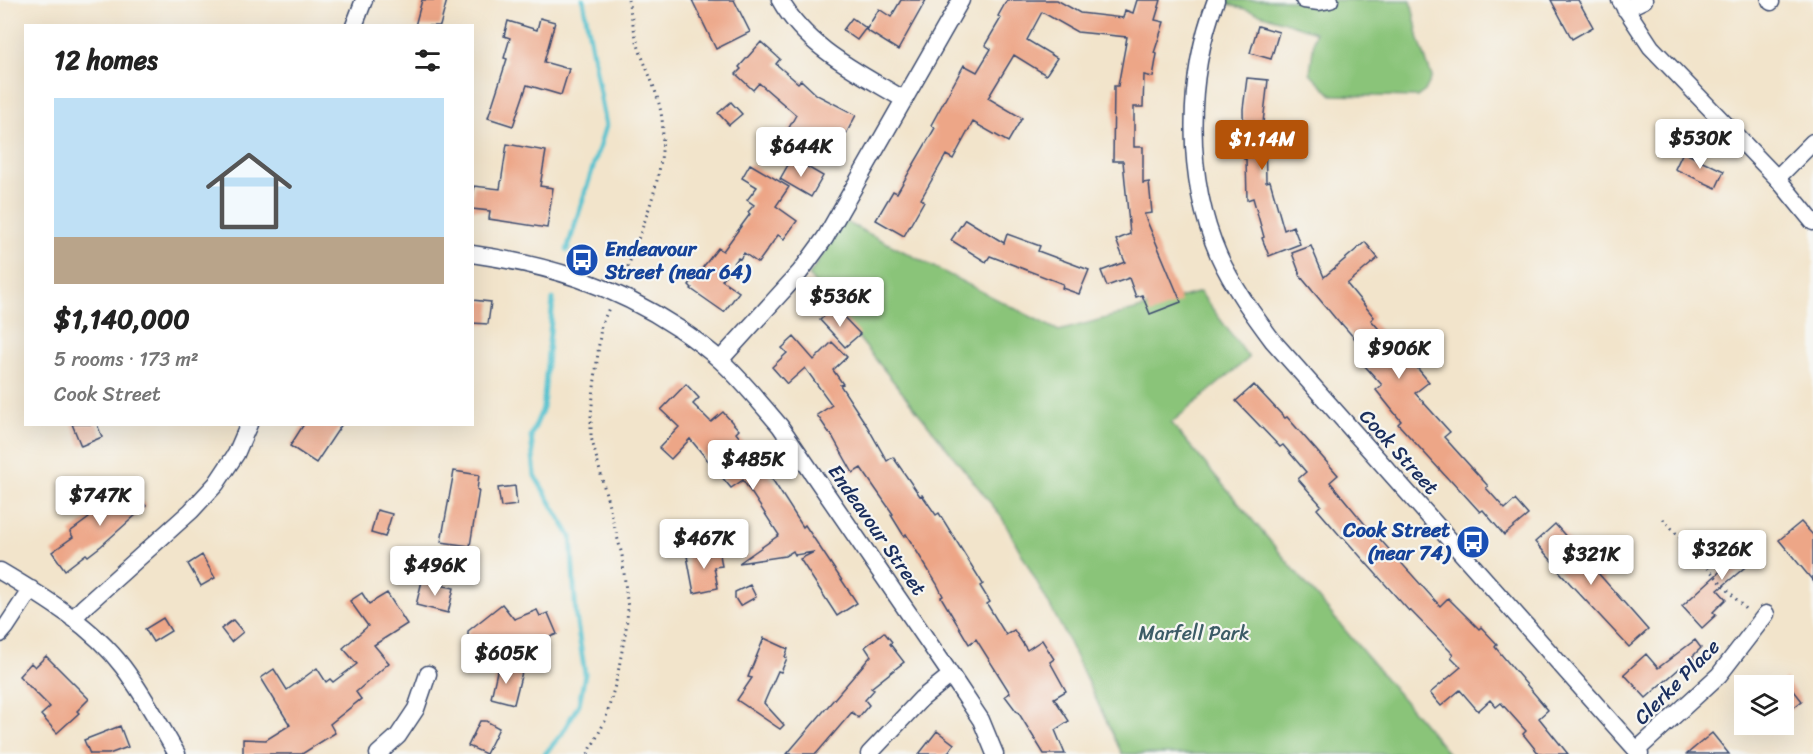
<!DOCTYPE html>
<html lang="en">
<head>
<meta charset="utf-8">
<style>
  :root { --surface:#fff; --page:#f2f2f2; --text:#222; --muted:#767676; --accent:#b45309 }
  body { margin:0; font-family:Sriracha,sans-serif; background:var(--page); color:var(--text); height:100vh; display:flex; flex-direction:column; font-size:22px; white-space:nowrap }
  * { box-sizing:border-box; margin:0 }
  p { font-size:20px; color:var(--muted) }
  .icon { flex:none; width:33px; height:33px; fill:none; stroke:currentColor; stroke-width:2; stroke-linecap:round; stroke-linejoin:round }
  .map { position:relative; flex:1; overflow:hidden }
  .side { position:absolute; left:24px; top:24px; width:450px; height:402px; display:flex; flex-direction:column; background:var(--surface); border-radius:0px; box-shadow:0 6px 24px #0002 }
  .side>* { flex:none }
  .tools { position:absolute; left:1734px; top:675px; display:grid; gap:12px }
  .tools a { display:grid; place-items:center; width:60px; height:60px; border-radius:0px; background:var(--surface); box-shadow:0 6px 24px #0002; font-size:30px }
  .price { position:absolute; translate:-50% -51px; padding:0 14px; border-radius:6px; background:#fff; color:#222; font-size:20px; line-height:39px; filter:drop-shadow(0 2px 3px #0008) }
  .price::after { content:''; position:absolute; left:50%; top:36px; width:18px; height:14px; margin-left:-9px; background:inherit; clip-path:polygon(0 0,100% 0,50% 100%) }
  .price.active { background:var(--accent); color:#fff }
  ul { padding:0; list-style:none }
  li { display:grid; align-content:center; gap:12px; height:318px; padding:0 30px }
  li span { display:grid; place-items:center; height:186px; border-radius:0px; color:#555 }
  li>.icon { margin-inline-start:auto }
  span .icon { width:108px; height:108px; fill:#fffc; stroke-width:1 }
  li b { font-size:26px }
  h2 { display:flex; justify-content:space-between; align-items:center; height:72px; padding:0 30px; font-size:26px }
  .map>svg:first-child { display:block }
  .green { fill:#8ac479; stroke:#527a6c; stroke-width:1.5 }
  .lines { fill:none; stroke-linecap:round; stroke-linejoin:round }
  .stream { stroke:#56c2cf; stroke-width:5 }
  .building { fill:#eda687 }
  .street-casing { stroke:#3b4a6e; stroke-width:19 }
  .path { stroke:#3b4a6e; stroke-width:3; stroke-dasharray:1.5 4.5; stroke-linecap:butt }
  .street { stroke:#fff; stroke-width:16 }
  .labels { text-anchor:middle; dominant-baseline:central; stroke-width:4.5; stroke-linejoin:round; paint-order:stroke }
  .transit-label { font-size:20px; font-weight:bold; fill:#164399; stroke:#f6f6f2; text-anchor:start }
  .street-label { font-size:20px; fill:#1b2f5e; stroke:#f6f6f2 }
  .park-label { font-size:20px; fill:#3c5c66; stroke:#f6f6f2 }
</style>
</head>
<body>
<div class="map">
<svg width="1813" height="754" viewBox="0 0 1813 754">
  <rect width="100%" height="100%" fill="#f6f6f2"/>
  <filter id="ink" filterUnits="userSpaceOnUse"><feTurbulence type="fractalNoise" baseFrequency=".0167" numOctaves="2"/><feDisplacementMap in="SourceGraphic" scale="12" xChannelSelector="R" yChannelSelector="G"/><feConvolveMatrix kernelMatrix="1 2 1 2 8 2 1 2 1" color-interpolation-filters="sRGB"/></filter>
  <filter id="wash" filterUnits="userSpaceOnUse"><feTurbulence type="fractalNoise" baseFrequency=".008" numOctaves="4" result="noise"/><feDisplacementMap in="SourceGraphic" scale="24" xChannelSelector="R" yChannelSelector="G"/><feGaussianBlur stdDeviation="1.35" result="paint"/><feColorMatrix in="noise" values="0 0 0 0 0 0 0 0 0 0 0 0 0 0 0 0 0 1.4 0 .05"/><feComposite in="paint" operator="in"/></filter>
  <g filter="url(#wash)">
    <rect width="100%" height="100%" fill="#f2e4cb"/>
    <path class="green" d="M1217 0H1411L1419 40 1432 77 1425 91 1417 97 1332 95 1310 73 1315 32Z
      M844 221 1059 331 1200 292 1249 358 1171 423 1449 754H1122L1064 632 1001 516 809 276Z"/>
    <g class="lines">
      <path class="stream" d="M567 250 606 126 583 0
        M545 754 561 735 579 704 585 674 576 617 571 537 535 476 531 436 543 408 553 299"/>
    </g>
    <g id="blocks">
      <path class="building" d="M422 0H447L440 26H415Z
        M692 0H734L750 32 716 49Z
        M901 0H926L898 50 866 30 879 9 891 17Z
        M1007 0H1057L1080 13 1123 18 1125 10 1133 13 1137 0H1161L1155 20 1164 22 1154 53 1157 54 1153 77 1144 75 1143 107H1134V147H1143V183L1149 182 1152 213 1144 214 1181 302 1150 314 1142 295 1136 297 1129 278 1107 286 1101 271 1125 262 1116 240 1130 234 1123 161H1113L1114 86H1118L1127 37 1077 32 1042 12 1027 40 1057 58 1046 75 1014 55 988 98 1022 118 1008 142 973 122 953 159 946 155 921 199 924 201 904 236 876 220 893 191 897 193 935 128 931 125 964 65 977 72 991 49 985 45 1001 18 998 16Z
        M1551 0H1578L1593 27 1572 39Z
        M540 18 555 22 544 62 569 69 561 95 527 85 513 126 488 118 507 59 504 58 510 38 504 36 508 21 537 30Z
        M852 18 866 28 857 40 843 30Z
        M1258 26 1279 32 1271 59 1250 53Z
        M761 42 780 59 776 64 798 83 801 80 817 95 856 115 839 147 814 133 807 146 785 135 796 115 759 83 753 90 736 74 741 69 739 67Z
        M1247 78 1268 80 1262 131H1265L1266 182 1270 181 1284 230 1293 226 1300 244 1269 256 1262 238 1264 237 1253 198 1247 200 1246 159H1244L1243 109Z
        M731 102 742 114 729 125 718 113Z
        M507 144 546 151 540 186 553 188 547 228 489 219 490 211 472 209 474 186 500 189Z
        M1683 152 1724 171 1716 188 1675 169Z
        M792 158 823 176 811 197 780 179Z
        M750 164 789 187 776 206 797 221 784 239 778 235 758 263 744 253 740 259 738 258 722 280 739 292 724 312 691 289 692 288 689 285 718 248 723 251 750 214 748 212 754 205 747 200 757 187 742 178Z
        M965 219 1004 243 1007 234 1040 246 1038 251 1089 270 1079 294 1062 288 1063 284 990 256 986 262 951 240Z
        M1365 242 1378 258 1347 284 1374 317 1371 320 1406 360 1409 358 1429 382 1415 393 1450 432 1444 437 1488 486 1486 488 1505 509 1515 500 1528 515 1504 535 1483 510 1480 512 1451 480 1450 481 1398 424 1401 421 1376 390 1382 385 1364 365 1372 358 1341 323 1340 324 1301 277 1292 253 1311 246 1324 277Z
        M472 300 491 302 488 324 472 323Z
        M830 311 836 317 840 313 860 334 845 347 820 320Z
        M794 337 814 360 832 342 847 357 833 370 843 384 840 385 867 426 887 461 893 457 920 496 922 495 936 515 939 513 983 584 980 586 990 602 987 604 1006 635 1014 630 1027 650 1042 640 1054 659 1050 662 1066 691 1054 698 1069 721 1055 730 1065 754H1044L1018 712H1017L1005 696 1010 693 976 639 969 644 941 597 943 596 937 584 906 534 904 536 891 515 893 514 861 468 853 473 831 434H830L817 415 832 405 805 368 787 384 772 367 787 353 782 348Z
        M686 384 699 398 693 404 711 422 723 412 739 430 736 433 774 482 803 527 805 525 857 603 837 616 800 559 814 552 795 555 793 551 785 556 739 563 779 535 743 480 731 488 690 439 671 459 659 448 679 427 661 410Z
        M1254 385 1285 418 1287 417 1338 475 1330 482 1368 528 1369 527 1440 606 1448 598 1479 629 1481 627 1497 644 1495 647 1548 710 1539 718 1568 754H1539L1523 734 1526 731 1501 703 1496 707 1490 700 1478 711 1460 690 1441 706 1430 693 1461 667 1451 657 1453 654 1410 610 1409 611 1343 537 1342 538 1317 509 1321 505 1298 479 1306 472 1283 445 1280 447 1236 401Z
        M72 424H97L102 437 81 446Z
        M304 424H342L316 463 290 446Z
        M454 471 479 475 477 490H479L470 546 441 542Z
        M127 485 146 506 101 546 88 556 86 554 65 570 52 552 73 537 70 532 89 518 86 515 100 503 103 507Z
        M515 486 517 505 501 507 498 488Z
        M377 510 392 514 385 537 371 533Z
        M1801 522 1813 535V581L1779 540Z
        M1555 524 1648 630 1629 647 1574 588 1559 571 1560 570 1535 542Z
        M1748 534 1763 552 1718 590 1726 599 1713 612 1716 615 1702 628 1682 606 1726 566 1719 558Z
        M719 549 722 566 714 567 718 588 694 593 687 556Z
        M202 555 215 578 201 586 188 564Z
        M422 581 454 588 448 613 416 605Z
        M750 585 756 597 740 606 735 598V592Z
        M362 593 369 604 387 593 407 624 374 645 389 663 356 692 361 699 330 724 335 733 302 754H243V739L266 740 290 725 261 678 274 669 287 690 317 668 326 682 330 679 333 682 357 664 343 648 368 626 350 601Z
        M502 604 514 619 537 610 540 616 548 613 557 634 535 643 533 640 497 655 484 639 476 646 468 637V631Z
        M163 618 171 631 153 642 145 629Z
        M233 620 243 632 231 642 221 629Z
        M884 632 892 642 890 644 904 662 871 688 874 690 865 700 869 705 858 718 852 712 816 754H787L871 656 865 647Z
        M764 638 788 649 785 657 787 658 781 672 778 671 764 703 784 725 780 729 737 700 752 678 748 677Z
        M1695 640 1701 648 1692 657 1697 662 1685 671 1681 667 1646 698 1624 674 1646 654 1658 668Z
        M46 656 89 699 77 711 79 713 57 733 41 715 50 707 19 676 31 663 35 667Z
        M498 667 522 672 514 704 491 698Z
        M1784 678 1802 701 1784 715Z
        M480 721H486L499 728 486 754 468 746Z
        M120 726 128 747 109 754H90L84 740Z
        M937 731 954 744 947 754H919Z
        M1712 733 1729 754H1687Z"/>
    </g>
  </g>
  <g filter="url(#ink)">
    <use href="#blocks" fill-opacity="0" stroke="#3b4a6e" stroke-width="1.5"/>
    <g class="lines">
      <g class="street-casing">
        <path id="street" d="M780 0C807 48 858 72 903 99
          M1216 0C1186 78 1185 178 1219 256 1233 287 1253 314 1273 341L1640 754
          M1304 0 1319 2 1330 0
          M1620 0 1651 47 1777 178 1813 222
          M1770 0 1771 2
          M1625 9 1644 0
          M354 26 364 0
          M1777 178 1813 142
          M472 254C549 265 613 285 678 328 693 338 708 349 721 361 743 381 761 404 780 426L951 675 981 720 995 754
          M720 360 800 272 825 238 961 0
          M0 571C44 597 92 626 123 667 144 695 160 725 177 754
          M73 619 84 607 191 511 216 484 236 454 249 424
          M0 634 6 627 31 589
          M1637 750 1719 675 1766 614
          M378 754 398 736 416 709 428 674
          M869 754 921 699 951 675"/>
      </g>
      <path class="path" d="M624 278C641 228 668 173 662 119 659 96 649 75 641 54 635 37 632 18 628 0
        M1663 519 1747 611
        M588 754 605 721 617 678 626 629 628 609 622 555 591 437V414L601 326 609 308"/>
      <use href="#street" class="street"/>
    </g>
  </g>
  <defs>
    <g id="bus-disc" transform="scale(1.725)"><circle r="9.5" fill="#1a4fb4" stroke="#f6f6f2"/><path d="M-5-6H5V4H4V6H2V4H-2V6H-4V4H-5ZM-3.5-4V0h7V-4ZM-3.5 1.2v1.5H-2V1.2ZM2 1.2v1.5H3.5V1.2Z" fill="#fff"/></g>
  </defs>
  <g fill-rule="evenodd">
    <use href="#bus-disc" x="582" y="260"/>
    <use href="#bus-disc" x="1473" y="542"/>
  </g>
  <g class="labels">
    <g class="transit-label">
      <text x="605" y="249">Endeavour<tspan x="605" dy="23">Street (near 64)</tspan></text>
      <text x="1450" y="530" text-anchor="end">Cook Street<tspan x="1450" dy="23">(near 74)</tspan></text>
    </g>
    <g class="street-label">
      <text transform="translate(1399 452) rotate(48)">Cook Street</text>
      <text transform="translate(877 530) rotate(55)">Endeavour Street</text>
      <text transform="translate(1677 682) rotate(-45)">Clerke Place</text>
    </g>
    <g class="park-label">
      <text x="1194" y="633">Marfell Park</text>
    </g>
  </g>
</svg>
<div class="tools">
<a><svg class="icon" aria-label="layers" viewBox="0 0 24 24"><path d="M12 4l9 5-9 5-9-5zM3 14l9 5 9-5"/></svg></a>
</div>
<b class="price" style="left:1700px;top:170px">$530K</b>
<b class="price active" style="left:1262px;top:171px">$1.14M</b>
<b class="price" style="left:801px;top:178px">$644K</b>
<b class="price" style="left:840px;top:328px">$536K</b>
<b class="price" style="left:1399px;top:380px">$906K</b>
<b class="price" style="left:753px;top:491px">$485K</b>
<b class="price" style="left:100px;top:527px">$747K</b>
<b class="price" style="left:704px;top:570px">$467K</b>
<b class="price" style="left:1722px;top:581px">$326K</b>
<b class="price" style="left:1591px;top:586px">$321K</b>
<b class="price" style="left:435px;top:597px">$496K</b>
<b class="price" style="left:506px;top:685px">$605K</b>
<section class="side">
<h2>12 homes<svg class="icon" aria-label="filters" viewBox="0 0 24 24"><path d="M4 7h16M4 17h16"/><circle cx="9" cy="7" r="2"/><circle cx="15" cy="17" r="2"/></svg></h2>
<ul>
<li><span style="background:linear-gradient(#bfe0f5 75%,#b9a48a 0)"><svg class="icon" aria-label="home" viewBox="0 0 24 24"><path d="M3 11l9-7 9 7M6 9v11h12V9"/></svg></span><div><b>$1,140,000</b><p>5 rooms · 173 m²</p><p>Cook Street</p></div></li>
</ul>
</section>
</div>
</body>
</html>
